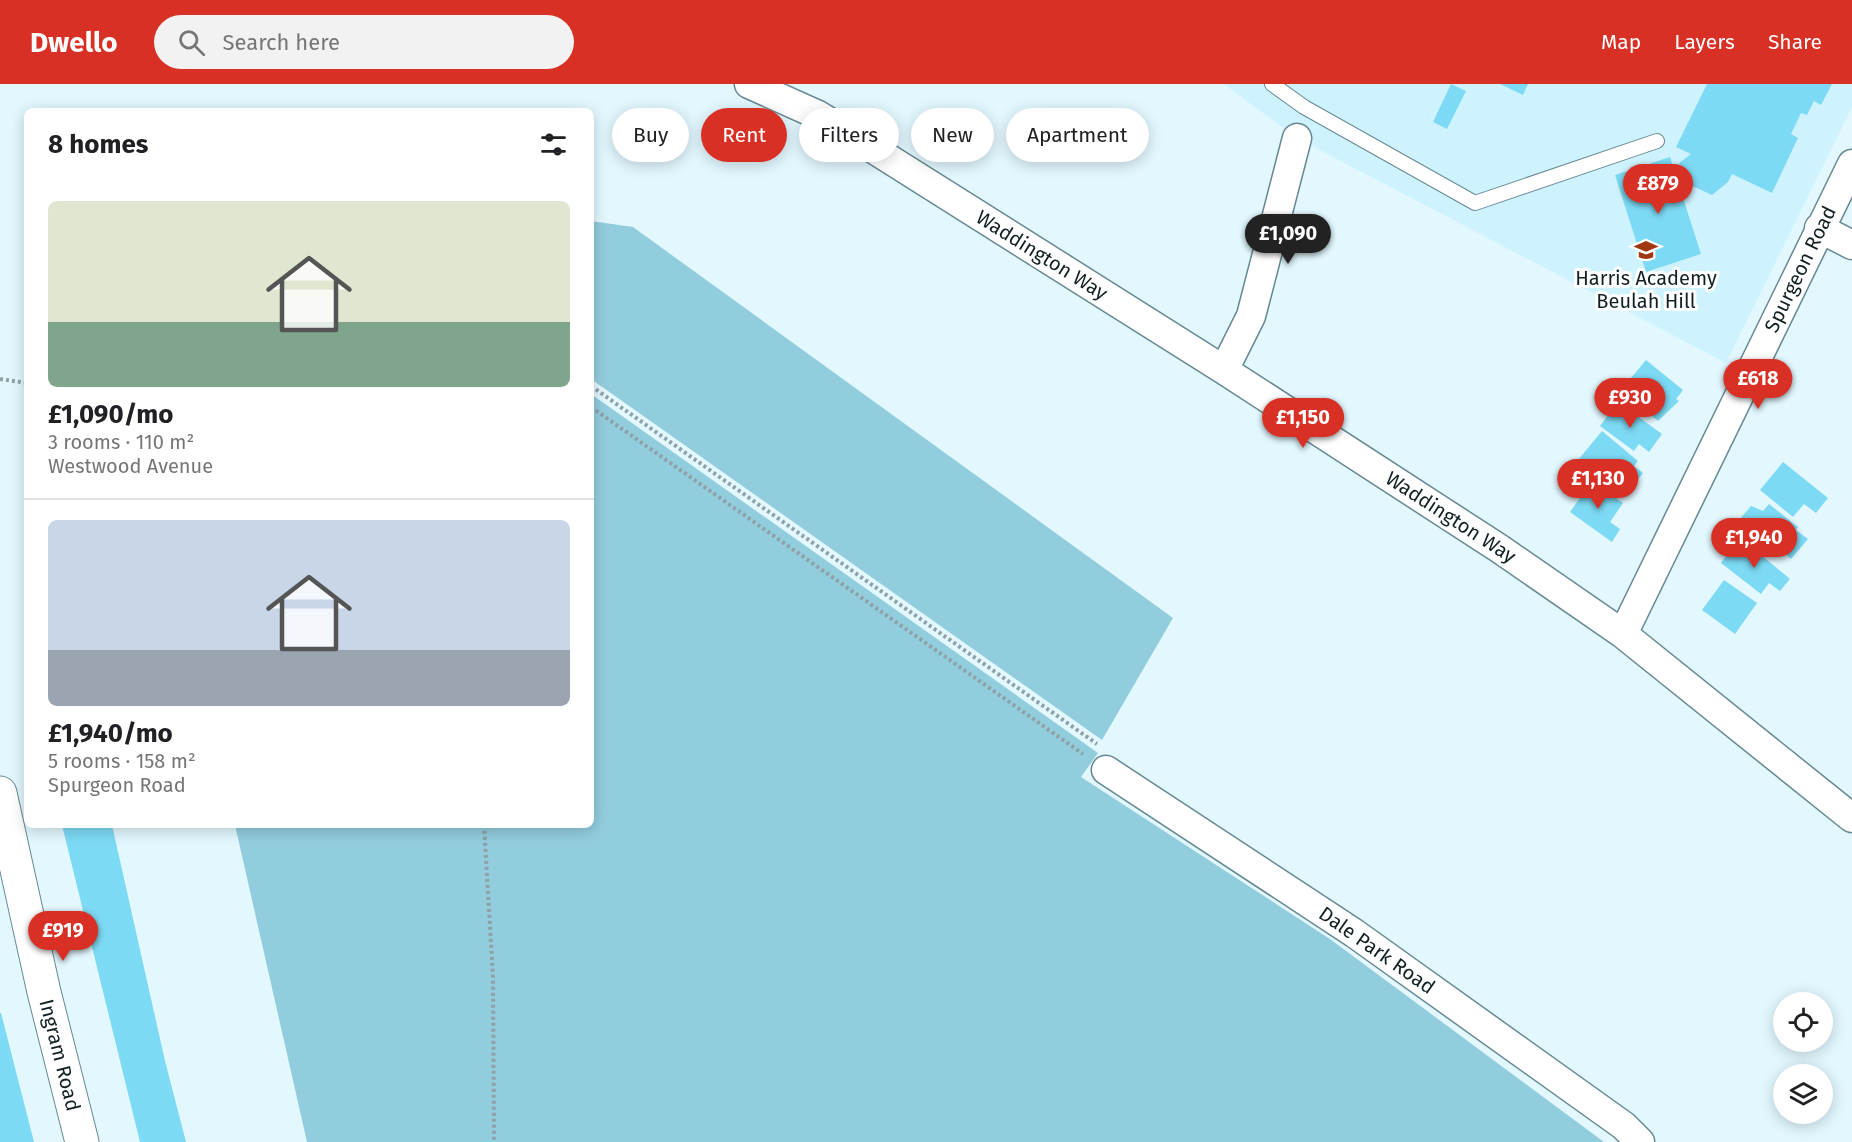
<!DOCTYPE html>
<html lang="en">
<head>
<meta charset="utf-8">
<style>
  :root { --surface:#fff; --page:#f2f2f2; --text:#202124; --muted:#757577; --line:#e0e0e0; --accent:#d93025 }
  body { margin:0; font-family:"Fira Sans",sans-serif; background:var(--page); color:var(--text); height:100vh; display:flex; flex-direction:column; font-size:22px; white-space:nowrap }
  * { box-sizing:border-box; margin:0 }
  p { font-size:20px; color:var(--muted) }
  .icon { flex:none; width:33px; height:33px; fill:none; stroke:currentColor; stroke-width:2; stroke-linecap:round; stroke-linejoin:round }
  .map { position:relative; flex:1; overflow:hidden }
  .side { position:absolute; left:24px; top:24px; width:570px; height:720px; display:flex; flex-direction:column; background:var(--surface); border-radius:9px; box-shadow:0 3px 15px #0003 }
  .side>* { flex:none }
  .top-card { position:absolute; left:612px; top:24px; width:570px; height:54px; display:flex; gap:12px }
  .fabs { position:absolute; left:1773px; top:908px; display:grid; gap:12px }
  .fabs a { display:grid; place-items:center; width:60px; height:60px; border-radius:50%; background:var(--surface); box-shadow:0 3px 15px #0003; font-size:30px }
  .price { position:absolute; translate:-50% -51px; padding:0 14px; border-radius:21px; background:var(--accent); color:#fff; font-size:20px; line-height:39px; filter:drop-shadow(0 2px 3px #0008) }
  .price::after { content:''; position:absolute; left:50%; top:36px; width:18px; height:14px; margin-left:-9px; background:inherit; clip-path:polygon(0 0,100% 0,50% 100%) }
  .price.on { background:#222; color:#fff }
  ul { padding:0; list-style:none }
  li { display:grid; align-content:center; gap:12px; height:318px; padding:0 24px }
  li+li { border-top:2px solid var(--line) }
  li span { display:grid; place-items:center; height:186px; border-radius:9px; color:#555 }
  li>.icon { margin-inline-start:auto }
  span .icon { width:108px; height:108px; fill:#fffc; stroke-width:1 }
  li b { font-size:26px }
  h2 { display:flex; justify-content:space-between; align-items:center; height:72px; padding:0 24px; font-size:26px }
  .tag { padding:0 21px; border-radius:27px; background:var(--surface); box-shadow:0 3px 15px #0003; font-size:21px; line-height:54px }
  .tag.on { background:var(--accent); color:#fff }
  header { display:flex; align-items:center; gap:36px; box-sizing:border-box; height:84px; padding:0 30px; background:var(--accent); color:#fff }
  header strong { font-size:28px }
  nav { display:flex; gap:33px; margin-inline-start:auto; font-size:21px }
  .search { width:420px; height:54px; background:var(--page); display:flex; align-items:center; gap:15px; box-sizing:border-box; padding:0 21px; border-radius:33px; color:var(--muted); font-size:22px }
  .map>svg:first-child { display:block }
  .built { fill:#cef3fe }
  .green { fill:#92cdde }
  .building { fill:#7ddaf4 }
  .lines { fill:none; stroke-linecap:round; stroke-linejoin:round }
  .lane-casing { stroke:#668892; stroke-width:16 }
  .street-casing { stroke:#668892; stroke-width:31 }
  .secondary-casing { stroke:#668892; stroke-width:35 }
  .path { stroke:#8fa1a7; stroke-width:4; stroke-dasharray:3 3; stroke-linecap:butt }
  .lane { stroke:#fff; stroke-width:14 }
  .street { stroke:#fff; stroke-width:28 }
  .secondary { stroke:#fff; stroke-width:33 }
  .labels { text-anchor:middle; dominant-baseline:central; stroke-width:6; stroke-linejoin:round; paint-order:stroke }
  .street-label { font-size:20px; fill:#122024; stroke:#fff }
  .poi-label { font-size:20px; fill:#122024; stroke:#fff }
</style>
</head>
<body>
<header>
<strong>Dwello</strong>
<div class="search"><svg class="icon" aria-label="search" viewBox="0 0 24 24"><circle cx="10" cy="10" r="6"/><path d="M15 15l6 6"/></svg>Search here</div>
<nav><a>Map</a><a>Layers</a><a>Share</a></nav>
</header>
<div class="map">
<svg width="1852" height="1058" viewBox="0 0 1852 1058">
  <rect width="100%" height="100%" fill="#e2f7fe"/>
  <path class="built" d="M1224 0H1852V23L1726 279 1297 54Z"/>
  <path class="green" d="M591 137 633 143 1173 534 1102 656 591 295Z
    M591 310 1098 669 1081 693 1330 855 1604 1058H307L235 741H591Z"/>
  <path class="building" d="M1451 0 1466 7 1447 45 1433 38Z
    M1500 0H1528L1523 11Z
    M1707 0H1832L1821 21 1814 17 1807 31 1801 29 1791 50 1798 54 1772 109 1732 90 1728 98 1712 111 1686 99 1679 79 1691 70 1676 63Z
    M1670 73 1701 170 1646 188 1615 91Z
    M1646 276 1683 306 1676 315 1679 317 1658 337 1621 306Z
    M1618 318 1662 350 1649 368 1639 360 1634 367 1600 342Z
    M1602 347 1638 377 1634 382 1643 389 1629 406 1623 402 1619 408 1578 376Z
    M1783 378 1828 414 1816 429 1804 420 1793 433 1760 406Z
    M1592 397 1623 419 1610 438 1620 445 1612 458 1570 428Z
    M1769 420 1798 443 1796 446 1808 455 1791 475 1782 467 1780 470 1739 436 1751 422 1763 427Z
    M1735 460 1744 468 1749 461 1790 495 1780 507 1769 499 1761 510 1721 479Z
    M1724 496 1757 519 1735 550 1702 526Z
    M62 741H112L165 977 186 1058H140Z
    M0 929H1L34 1058H0Z"/>
  <g class="lines">
    <g class="lane-casing">
      <path id="lane" d="M1272 0 1304 23 1475 119 1657 57"/>
    </g>
    <g class="street-casing">
      <path id="street" d="M749 0 818 31 848 49 1224 286 1500 465 1623 550 1852 734
        M1819 144 1852 161
        M1224 286 1251 232 1297 54
        M1623 550 1852 80
        M1106 686 1354 849 1624 1042 1640 1058"/>
    </g>
    <g class="secondary-casing">
      <path id="secondary" d="M0 709 44 908 82 1058"/>
    </g>
    <path class="path" d="M0 295 27 299
      M591 302 1097 660
      M591 323 1083 670
      M484 741 493 893 494 1058"/>
    <use href="#lane" class="lane"/>
    <use href="#street" class="street"/>
    <use href="#secondary" class="secondary"/>
  </g>
  <defs>
    <g id="school-bare" transform="scale(1.8)"><path d="M0-5L7-2L0 1L-7-2ZM-4 1L0 2.5L4 1V4Q0 6-4 4Z" fill="#9e3712" stroke="#fff" stroke-width="2.5" paint-order="stroke"/></g>
  </defs>
  <g fill-rule="evenodd">
    <use href="#school-bare" x="1646" y="166"/>
  </g>
  <g class="labels">
    <g class="street-label">
      <text transform="translate(1042 171) rotate(32)">Waddington Way</text>
      <text transform="translate(1800 185) rotate(-64)">Spurgeon Road</text>
      <text transform="translate(1451 433) rotate(33)">Waddington Way</text>
      <text transform="translate(1377 866) rotate(35)">Dale Park Road</text>
      <text transform="translate(60 971) rotate(76)">Ingram Road</text>
    </g>
    <g class="poi-label">
      <text x="1646" y="194">Harris Academy<tspan x="1646" dy="23">Beulah Hill</tspan></text>
    </g>
  </g>
</svg>
<div class="fabs">
<a><svg class="icon" aria-label="locate" viewBox="0 0 24 24"><circle cx="12" cy="12" r="6"/><path d="M12 2v4M12 18v4M2 12h4M18 12h4"/></svg></a>
<a><svg class="icon" aria-label="layers" viewBox="0 0 24 24"><path d="M12 4l9 5-9 5-9-5zM3 14l9 5 9-5"/></svg></a>
</div>
<b class="price" style="left:1658px;top:131px">£879</b>
<b class="price on" style="left:1288px;top:181px">£1,090</b>
<b class="price" style="left:1758px;top:326px">£618</b>
<b class="price" style="left:1630px;top:345px">£930</b>
<b class="price" style="left:1303px;top:365px">£1,150</b>
<b class="price" style="left:1598px;top:426px">£1,130</b>
<b class="price" style="left:1754px;top:485px">£1,940</b>
<b class="price" style="left:63px;top:878px">£919</b>
<div class="top-card">
<a class="tag">Buy</a>
<a class="tag on">Rent</a>
<a class="tag">Filters</a>
<a class="tag">New</a>
<a class="tag">Apartment</a>
</div>
<section class="side">
<h2>8 homes<svg class="icon" aria-label="filters" viewBox="0 0 24 24"><path d="M4 7h16M4 17h16"/><circle cx="9" cy="7" r="2"/><circle cx="15" cy="17" r="2"/></svg></h2>
<ul>
<li><span style="background:linear-gradient(#dfe7d0 65%,#7fa58c 0)"><svg class="icon" aria-label="home" viewBox="0 0 24 24"><path d="M3 11l9-7 9 7M6 9v11h12V9"/></svg></span><div><b>£1,090/mo</b><p>3 rooms · 110 m²</p><p>Westwood Avenue</p></div></li>
<li><span style="background:linear-gradient(#c9d6e8 70%,#9aa5b1 0)"><svg class="icon" aria-label="home" viewBox="0 0 24 24"><path d="M3 11l9-7 9 7M6 9v11h12V9"/></svg></span><div><b>£1,940/mo</b><p>5 rooms · 158 m²</p><p>Spurgeon Road</p></div></li>
</ul>
</section>
</div>
</body>
</html>
